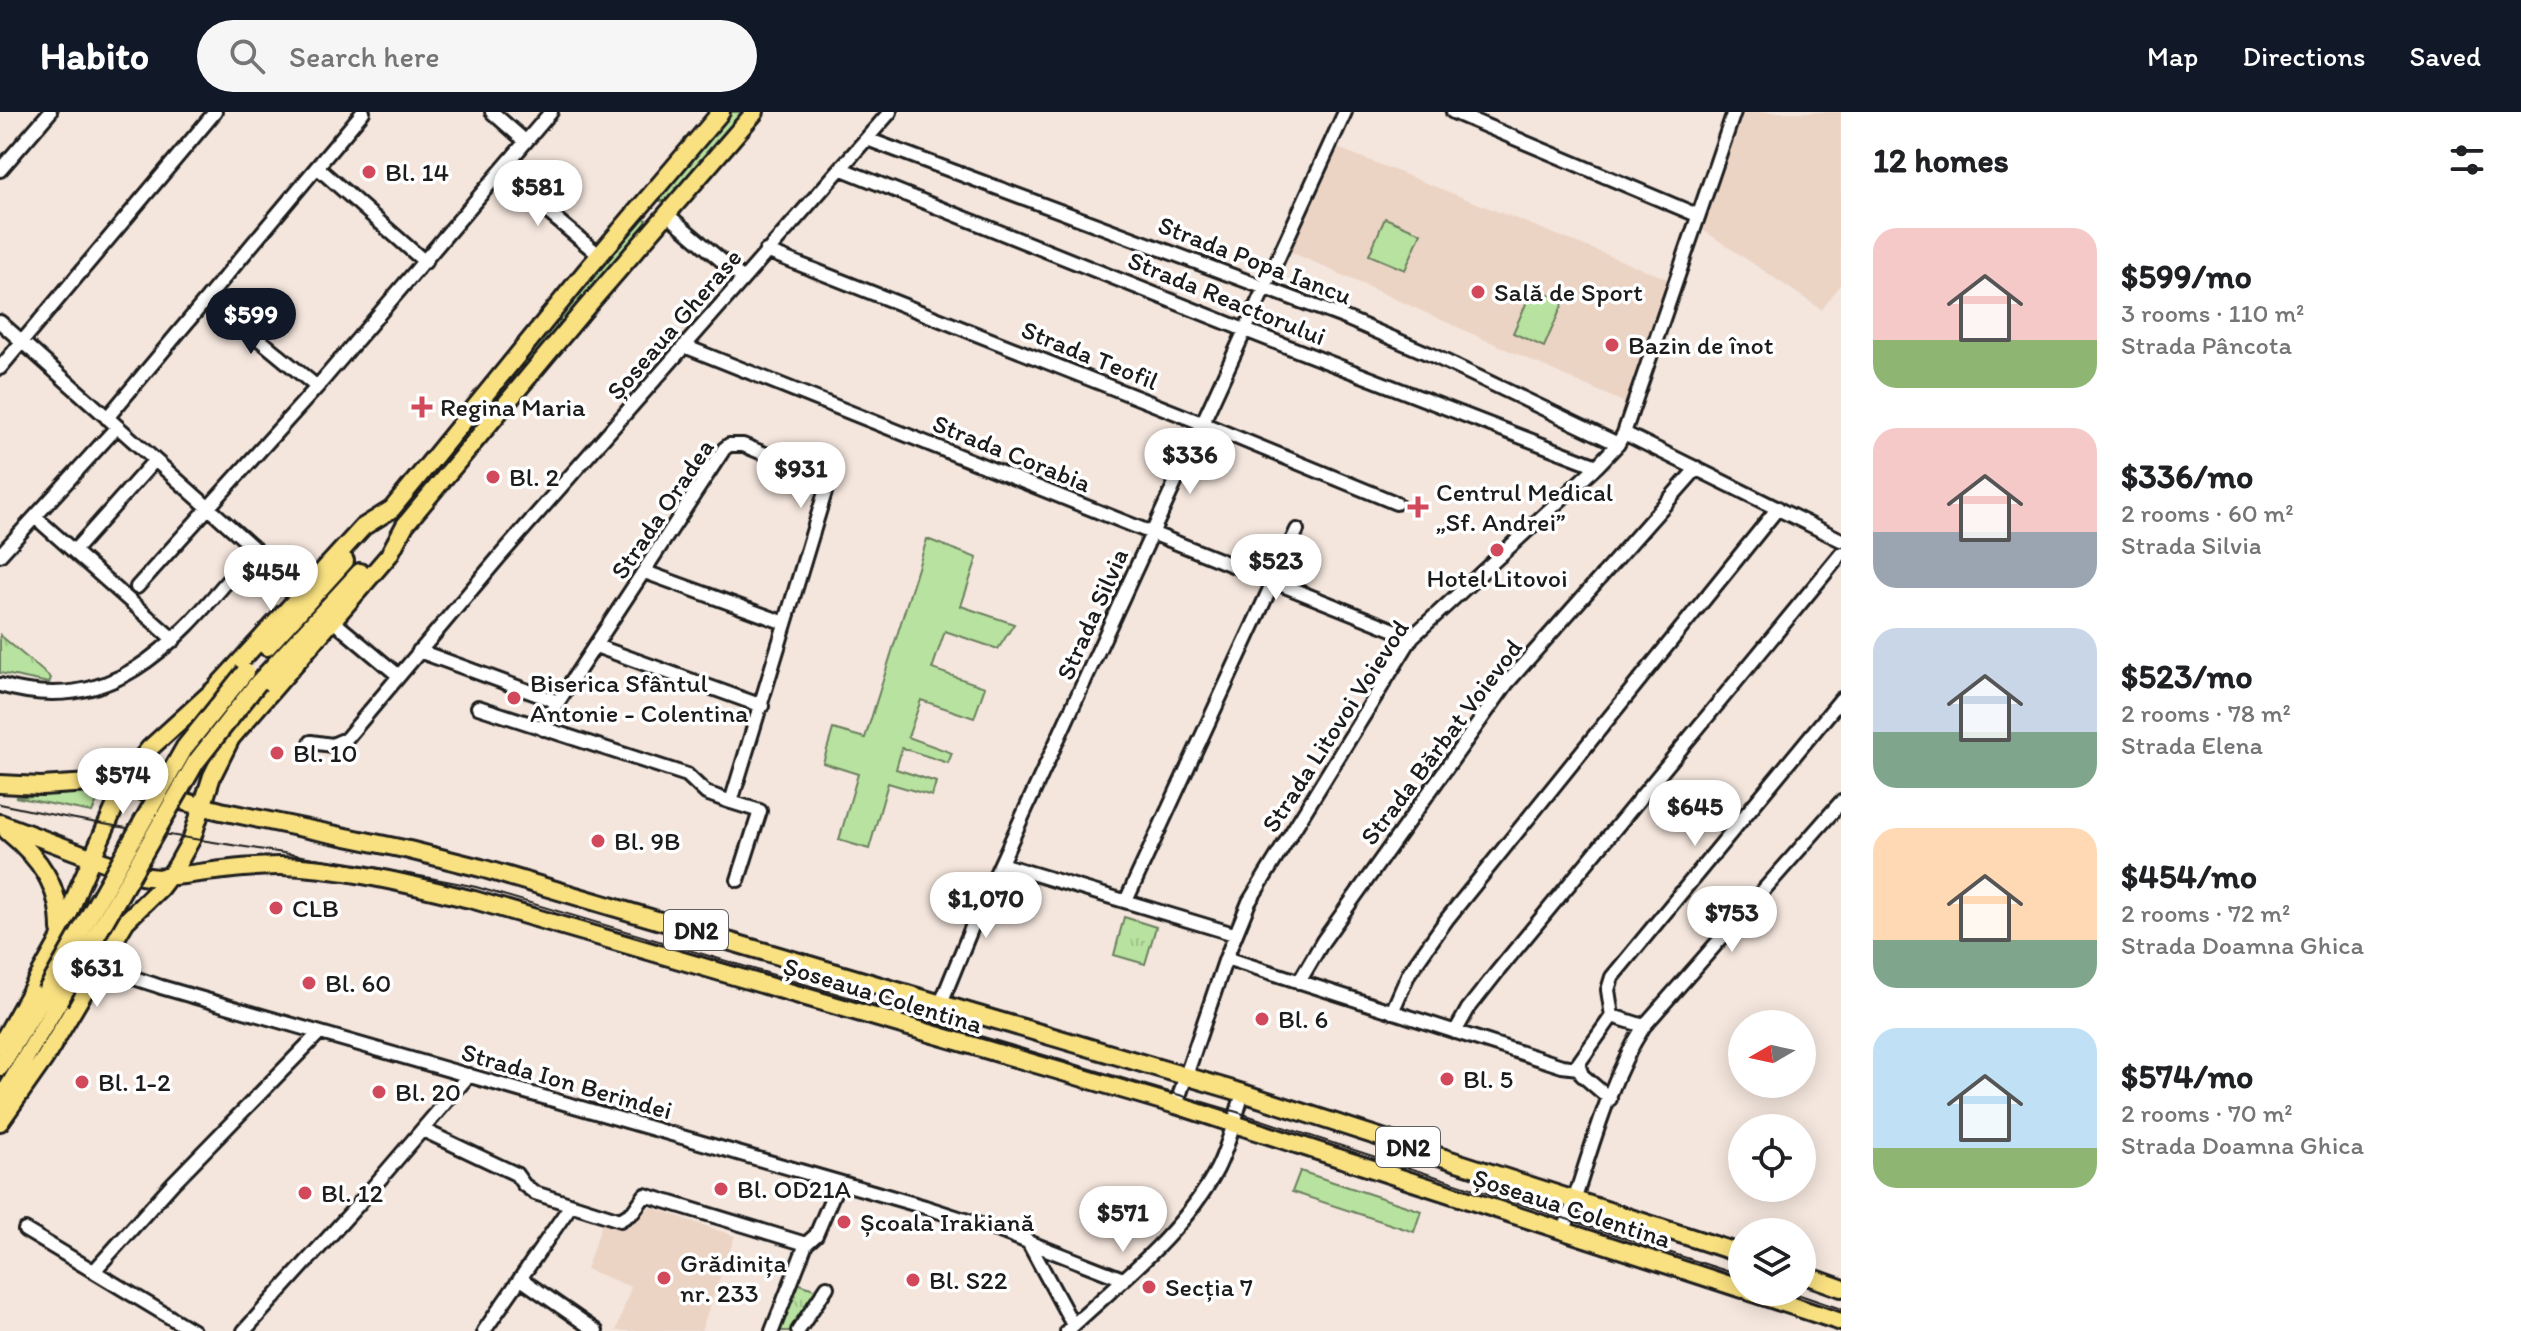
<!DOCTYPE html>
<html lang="en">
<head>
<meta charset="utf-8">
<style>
  :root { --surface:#fff; --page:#f6f6f6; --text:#202124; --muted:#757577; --accent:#111827 }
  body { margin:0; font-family:Itim,sans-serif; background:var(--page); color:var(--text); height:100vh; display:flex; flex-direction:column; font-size:30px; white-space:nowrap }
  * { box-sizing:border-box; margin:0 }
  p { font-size:26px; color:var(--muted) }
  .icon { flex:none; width:44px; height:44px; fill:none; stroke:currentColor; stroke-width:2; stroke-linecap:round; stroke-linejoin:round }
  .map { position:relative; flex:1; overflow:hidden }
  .sheet { display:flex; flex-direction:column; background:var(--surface); width:680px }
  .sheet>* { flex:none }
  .needle { width:52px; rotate:261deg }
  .fabs { position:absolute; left:1728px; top:898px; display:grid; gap:16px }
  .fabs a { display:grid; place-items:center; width:88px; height:88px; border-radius:50%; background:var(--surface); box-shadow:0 4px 20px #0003; font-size:40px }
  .price { position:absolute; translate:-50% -68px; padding:0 18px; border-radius:28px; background:#fff; color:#222; font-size:26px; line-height:52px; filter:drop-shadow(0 2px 4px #0008) }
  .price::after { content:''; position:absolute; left:50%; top:48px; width:24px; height:18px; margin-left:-12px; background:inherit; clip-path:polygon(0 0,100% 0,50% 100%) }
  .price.on { background:var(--accent); color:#fff }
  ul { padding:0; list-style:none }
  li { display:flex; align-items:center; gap:24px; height:200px; padding:0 32px }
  li span { display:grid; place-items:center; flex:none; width:224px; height:160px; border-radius:24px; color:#555 }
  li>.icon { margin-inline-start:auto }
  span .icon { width:96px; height:96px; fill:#fffc; stroke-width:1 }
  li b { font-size:34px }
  h2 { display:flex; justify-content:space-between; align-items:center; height:96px; padding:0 32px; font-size:34px }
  header { display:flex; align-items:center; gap:48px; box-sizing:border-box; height:112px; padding:0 40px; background:var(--accent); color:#fff }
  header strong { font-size:38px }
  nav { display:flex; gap:44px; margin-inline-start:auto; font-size:28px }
  .search { width:560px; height:72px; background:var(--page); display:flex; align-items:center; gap:20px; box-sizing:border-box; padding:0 28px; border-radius:44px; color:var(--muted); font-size:30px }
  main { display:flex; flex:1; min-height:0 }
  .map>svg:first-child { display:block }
  .built { fill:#ecd4c5 }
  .grass { fill:#b8e29f; stroke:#6a7f5e; stroke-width:2 }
  .park { fill:url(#park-tufts); stroke:#6a7f5e; stroke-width:2 }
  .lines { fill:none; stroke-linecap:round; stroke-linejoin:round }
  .minor-casing { stroke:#1c1c1c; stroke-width:18 }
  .major-casing { stroke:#1c1c1c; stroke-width:22 }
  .minor { stroke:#fff; stroke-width:12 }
  .major { stroke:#f9e181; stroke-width:16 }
  .tram { stroke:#1c1c1c; stroke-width:2 }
  .major-bridge-casing { stroke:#1c1c1c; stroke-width:22; stroke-linecap:butt }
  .major-bridge { stroke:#f9e181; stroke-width:16 }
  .poi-dot { fill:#d1495b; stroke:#fff; stroke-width:3 }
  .labels { text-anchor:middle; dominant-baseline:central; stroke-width:7; stroke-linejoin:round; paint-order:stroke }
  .shield { fill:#fff; stroke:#606060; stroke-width:2 }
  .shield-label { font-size:24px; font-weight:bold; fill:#1c1c1c }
  .poi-label { font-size:26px; fill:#1c1c1c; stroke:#fff; text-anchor:start }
  .street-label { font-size:26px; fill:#1c1c1c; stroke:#fff }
</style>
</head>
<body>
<header>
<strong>Habito</strong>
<div class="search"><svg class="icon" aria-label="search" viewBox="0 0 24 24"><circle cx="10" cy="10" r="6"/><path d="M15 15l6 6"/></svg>Search here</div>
<nav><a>Map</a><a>Directions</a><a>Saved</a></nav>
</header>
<main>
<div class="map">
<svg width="1841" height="1219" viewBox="0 0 1841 1219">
  <defs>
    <pattern id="park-tufts" width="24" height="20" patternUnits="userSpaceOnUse" patternTransform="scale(2)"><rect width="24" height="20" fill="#b8e29f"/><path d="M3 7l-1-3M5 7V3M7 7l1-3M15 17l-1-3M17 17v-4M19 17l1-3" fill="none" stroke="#9ec188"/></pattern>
  </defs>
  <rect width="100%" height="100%" fill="#f4e6dd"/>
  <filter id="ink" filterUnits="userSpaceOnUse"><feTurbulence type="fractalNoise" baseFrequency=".0125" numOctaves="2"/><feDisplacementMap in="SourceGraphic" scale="16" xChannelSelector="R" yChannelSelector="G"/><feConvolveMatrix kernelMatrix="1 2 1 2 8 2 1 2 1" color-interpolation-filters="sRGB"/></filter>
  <g filter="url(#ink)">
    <path class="built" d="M1744 0H1841V171L1822 198 1700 116Z
      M1338 36 1668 167 1625 291 1291 140Z
      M651 1095 735 1124 701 1219H616L631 1175 586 1157 603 1109 625 1117 644 1098Z"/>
    <path class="grass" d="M728 0H744L668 89H660L658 84Z
      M644 103 647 111 528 252 524 253 522 250 640 104Z
      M1385 106 1421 121 1405 158 1369 143Z
      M1533 176 1564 189 1544 235 1513 221Z
      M927 427 977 446 961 494 1014 512 998 537 945 519 932 557 985 575 974 606 921 588 908 625 952 641 948 651 902 636 896 657 936 670 932 684 888 671 869 737 839 728 858 662 823 651 833 617 865 626Z
      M102 680 92 700 15 685Z
      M1300 1059 1421 1099 1414 1120 1292 1080Z"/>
    <path class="park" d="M0 523 51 566 49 571 0 561Z
      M1124 805 1156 815 1145 852 1114 843Z
      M797 1171 817 1178 791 1219H777Z"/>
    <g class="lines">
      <g class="minor-casing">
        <path id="minor" d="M492 0 525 29
          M1453 0 1697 103
          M867 27 1343 205 1434 244 1618 332
          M317 55 425 150
          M842 57 1237 215 1597 354
          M0 58 50 0
          M500 60 599 143
          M668 103 742 166
          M766 139 1204 312 1396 391
          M208 185 317 275
          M0 210 302 479
          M684 234 1412 525
          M0 256 215 0
          M107 306 363 0
          M1624 321 1841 428
          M35 405 174 528
          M74 439 155 348
          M0 443 117 315
          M645 460 785 511
          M137 475 317 275 551 0
          M333 509 399 564
          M596 534 762 594
          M419 539 558 590
          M0 573C123 609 184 518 255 437
          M478 595 687 663 706 681 731 690
          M543 617 558 590 724 337 729 333H743L821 365 826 370V377L731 690 760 699 738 768
          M311 630 332 633 346 627 500 444 890 0
          M1001 752 1234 822
          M1126 789 1297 418
          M108 838C112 864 140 867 161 875L925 1095 1005 1121 1123 1167
          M1226 846 1562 954 1578 956
          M1299 870 1323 829 1507 571 1697 356
          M941 891 974 810 1345 0
          M1392 900 1409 861 1447 807 1778 396
          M1612 904 1644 914
          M1455 920 1468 897 1497 860 1841 442
          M1610 987 1582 963 1578 952 1612 904 1608 878 1612 865 1841 587
          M1176 993 1226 846 1249 790 1412 525 1597 354 1618 332 1624 321 1734 0
          M423 1018 516 1062 524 1073 535 1081 620 1108 633 1100 645 1083 806 1132 816 1123 838 1071
          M25 1118 193 1219
          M1564 1119C1588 1051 1605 975 1644 914L1841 690
          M1027 1128 1073 1213
          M94 1159 173 1071 318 922
          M521 1167 596 1219
          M244 1219 356 1095 469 963
          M484 1219 571 1093
          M772 1219 806 1132
          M798 1219 827 1175
          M1067 1219C1119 1170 1183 1122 1217 1057 1229 1033 1235 1006 1243 981"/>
      </g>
      <g class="major-casing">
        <path id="major" d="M267 535 345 449
          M258 571 360 460
          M0 672 41 674 107 670 221 699 409 738 481 756 1243 981 1742 1142
          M0 711 141 764 157 766C198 762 238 754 279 754 344 755 411 773 474 788L1176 993 1742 1177
          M7 719C40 746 60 774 60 818
          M0 934 59 829 79 775 130 661 149 637 215 577 363 415 392 397 586 159 721 0
          M0 955 46 880
          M0 989 59 889
          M0 1010 45 946 126 809 160 776 176 755 192 726 212 664 231 626 389 443 405 413 584 198 755 0
          M1802 1162 1841 1176
          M1750 1180 1841 1210"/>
      </g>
      <use href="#minor" class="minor"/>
      <use href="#major" class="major"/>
      <path class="tram" d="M0 692C157 726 318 742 476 775L1237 1000 1742 1164
        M1791 1180 1841 1197"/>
      <g class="major-bridge-casing">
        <path id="major-bridge" d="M46 880 185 635 245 560
          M59 889 196 650 258 571"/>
      </g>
      <use href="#major-bridge" class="major-bridge"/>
    </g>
  </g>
  <g class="poi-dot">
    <circle cx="369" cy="60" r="8"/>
    <circle cx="1478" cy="180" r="8"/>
    <circle cx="1612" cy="233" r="8"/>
    <path d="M418 283h8v8h8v8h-8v8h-8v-8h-8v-8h8z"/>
    <circle cx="493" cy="365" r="8"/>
    <path d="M1414 383h8v8h8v8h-8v8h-8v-8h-8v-8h8z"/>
    <circle cx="1497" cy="438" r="8"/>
    <circle cx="514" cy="586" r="8"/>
    <circle cx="277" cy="641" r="8"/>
    <circle cx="598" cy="729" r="8"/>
    <circle cx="276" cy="796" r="8"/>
    <circle cx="309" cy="871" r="8"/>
    <circle cx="1262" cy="907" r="8"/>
    <circle cx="1447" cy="967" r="8"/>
    <circle cx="82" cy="970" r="8"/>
    <circle cx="379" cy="980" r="8"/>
    <circle cx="721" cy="1077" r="8"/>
    <circle cx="305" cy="1081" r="8"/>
    <circle cx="844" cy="1110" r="8"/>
    <circle cx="664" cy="1166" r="8"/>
    <circle cx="913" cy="1168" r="8"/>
    <circle cx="1149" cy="1175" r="8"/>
  </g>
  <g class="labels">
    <g class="shield">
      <rect x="664" y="798" width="64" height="40" rx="6"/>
      <rect x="1376" y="1015" width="64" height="40" rx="6"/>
    </g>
    <g class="shield-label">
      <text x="696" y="818">DN2</text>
      <text x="1408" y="1035">DN2</text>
    </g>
    <g class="poi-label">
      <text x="385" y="60">Bl. 14</text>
      <text x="1494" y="180">Sală de Sport</text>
      <text x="1628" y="233">Bazin de înot</text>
      <text x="440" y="295">Regina Maria</text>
      <text x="509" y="365">Bl. 2</text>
      <text x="1436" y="380">Centrul Medical<tspan x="1436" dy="30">„Sf. Andrei”</tspan></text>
      <text x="1497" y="466" text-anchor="middle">Hotel Litovoi</text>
      <text x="530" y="571">Biserica Sfântul<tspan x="530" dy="30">Antonie - Colentina</tspan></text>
      <text x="293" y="641">Bl. 10</text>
      <text x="614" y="729">Bl. 9B</text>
      <text x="292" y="796">CLB</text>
      <text x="325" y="871">Bl. 60</text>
      <text x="1278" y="907">Bl. 6</text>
      <text x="1463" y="967">Bl. 5</text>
      <text x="98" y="970">Bl. 1-2</text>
      <text x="395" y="980">Bl. 20</text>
      <text x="737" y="1077">Bl. OD21A</text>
      <text x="321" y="1081">Bl. 12</text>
      <text x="860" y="1110">Școala Irakiană</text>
      <text x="680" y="1151">Grădinița<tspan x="680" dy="30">nr. 233</tspan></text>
      <text x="929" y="1168">Bl. S22</text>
      <text x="1165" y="1175">Secția 7</text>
    </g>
    <g class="street-label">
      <text transform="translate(1255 148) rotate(21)">Strada Popa Iancu</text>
      <text transform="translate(1227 186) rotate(22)">Strada Reactorului</text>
      <text transform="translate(674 212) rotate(-49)">Șoseaua Gherase</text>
      <text transform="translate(1090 243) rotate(22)">Strada Teofil</text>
      <text transform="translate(1012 341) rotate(22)">Strada Corabia</text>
      <text transform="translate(662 397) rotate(-56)">Strada Oradea</text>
      <text transform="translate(1092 502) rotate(-66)">Strada Silvia</text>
      <text transform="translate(1335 614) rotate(-57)">Strada Litovoi Voievod</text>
      <text transform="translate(1441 630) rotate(-53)">Strada Bărbat Voievod</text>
      <text transform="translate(883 883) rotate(17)">Șoseaua Colentina</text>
      <text transform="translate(567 969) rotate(16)">Strada Ion Berindei</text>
      <text transform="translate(1572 1096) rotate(18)">Șoseaua Colentina</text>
    </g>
  </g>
</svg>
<div class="fabs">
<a><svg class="needle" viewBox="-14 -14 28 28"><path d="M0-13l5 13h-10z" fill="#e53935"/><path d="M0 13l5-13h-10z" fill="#757577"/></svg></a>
<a><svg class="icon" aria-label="locate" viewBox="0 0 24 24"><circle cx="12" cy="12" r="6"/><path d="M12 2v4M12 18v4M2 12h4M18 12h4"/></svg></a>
<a><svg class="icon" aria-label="layers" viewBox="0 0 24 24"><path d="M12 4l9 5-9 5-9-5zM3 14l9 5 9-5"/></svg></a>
</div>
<b class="price" style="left:538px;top:116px">$581</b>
<b class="price on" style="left:251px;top:244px">$599</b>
<b class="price" style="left:1190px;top:384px">$336</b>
<b class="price" style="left:801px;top:398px">$931</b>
<b class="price" style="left:1276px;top:490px">$523</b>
<b class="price" style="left:271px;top:501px">$454</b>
<b class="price" style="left:123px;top:704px">$574</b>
<b class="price" style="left:1695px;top:736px">$645</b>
<b class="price" style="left:986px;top:828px">$1,070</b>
<b class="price" style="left:1732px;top:842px">$753</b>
<b class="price" style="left:97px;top:897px">$631</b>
<b class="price" style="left:1123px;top:1142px">$571</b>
</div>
<section class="sheet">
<h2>12 homes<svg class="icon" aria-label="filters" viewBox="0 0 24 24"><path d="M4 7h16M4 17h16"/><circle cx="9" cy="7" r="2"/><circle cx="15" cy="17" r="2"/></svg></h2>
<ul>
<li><span style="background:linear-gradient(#f6c9c9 70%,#8fb573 0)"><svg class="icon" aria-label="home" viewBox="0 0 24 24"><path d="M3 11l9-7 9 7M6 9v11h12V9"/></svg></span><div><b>$599/mo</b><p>3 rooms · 110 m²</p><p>Strada Pâncota</p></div></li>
<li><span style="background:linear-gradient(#f6c9c9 65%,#9aa5b1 0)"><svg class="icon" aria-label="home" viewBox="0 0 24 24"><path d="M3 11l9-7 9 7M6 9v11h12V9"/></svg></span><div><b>$336/mo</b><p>2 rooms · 60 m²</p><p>Strada Silvia</p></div></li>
<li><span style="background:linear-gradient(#c9d6e8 65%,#7fa58c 0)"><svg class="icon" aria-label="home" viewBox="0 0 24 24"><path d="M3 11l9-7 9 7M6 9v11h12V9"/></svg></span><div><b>$523/mo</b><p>2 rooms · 78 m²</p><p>Strada Elena</p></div></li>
<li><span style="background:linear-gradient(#ffd9b3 70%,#7fa58c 0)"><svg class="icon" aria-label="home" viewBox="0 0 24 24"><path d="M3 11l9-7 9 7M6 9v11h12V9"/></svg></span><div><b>$454/mo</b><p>2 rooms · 72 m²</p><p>Strada Doamna Ghica</p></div></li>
<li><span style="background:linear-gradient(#bfe0f5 75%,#8fb573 0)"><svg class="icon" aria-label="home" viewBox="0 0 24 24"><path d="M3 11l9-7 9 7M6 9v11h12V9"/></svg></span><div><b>$574/mo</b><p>2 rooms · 70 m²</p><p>Strada Doamna Ghica</p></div></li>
</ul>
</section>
</main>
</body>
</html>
